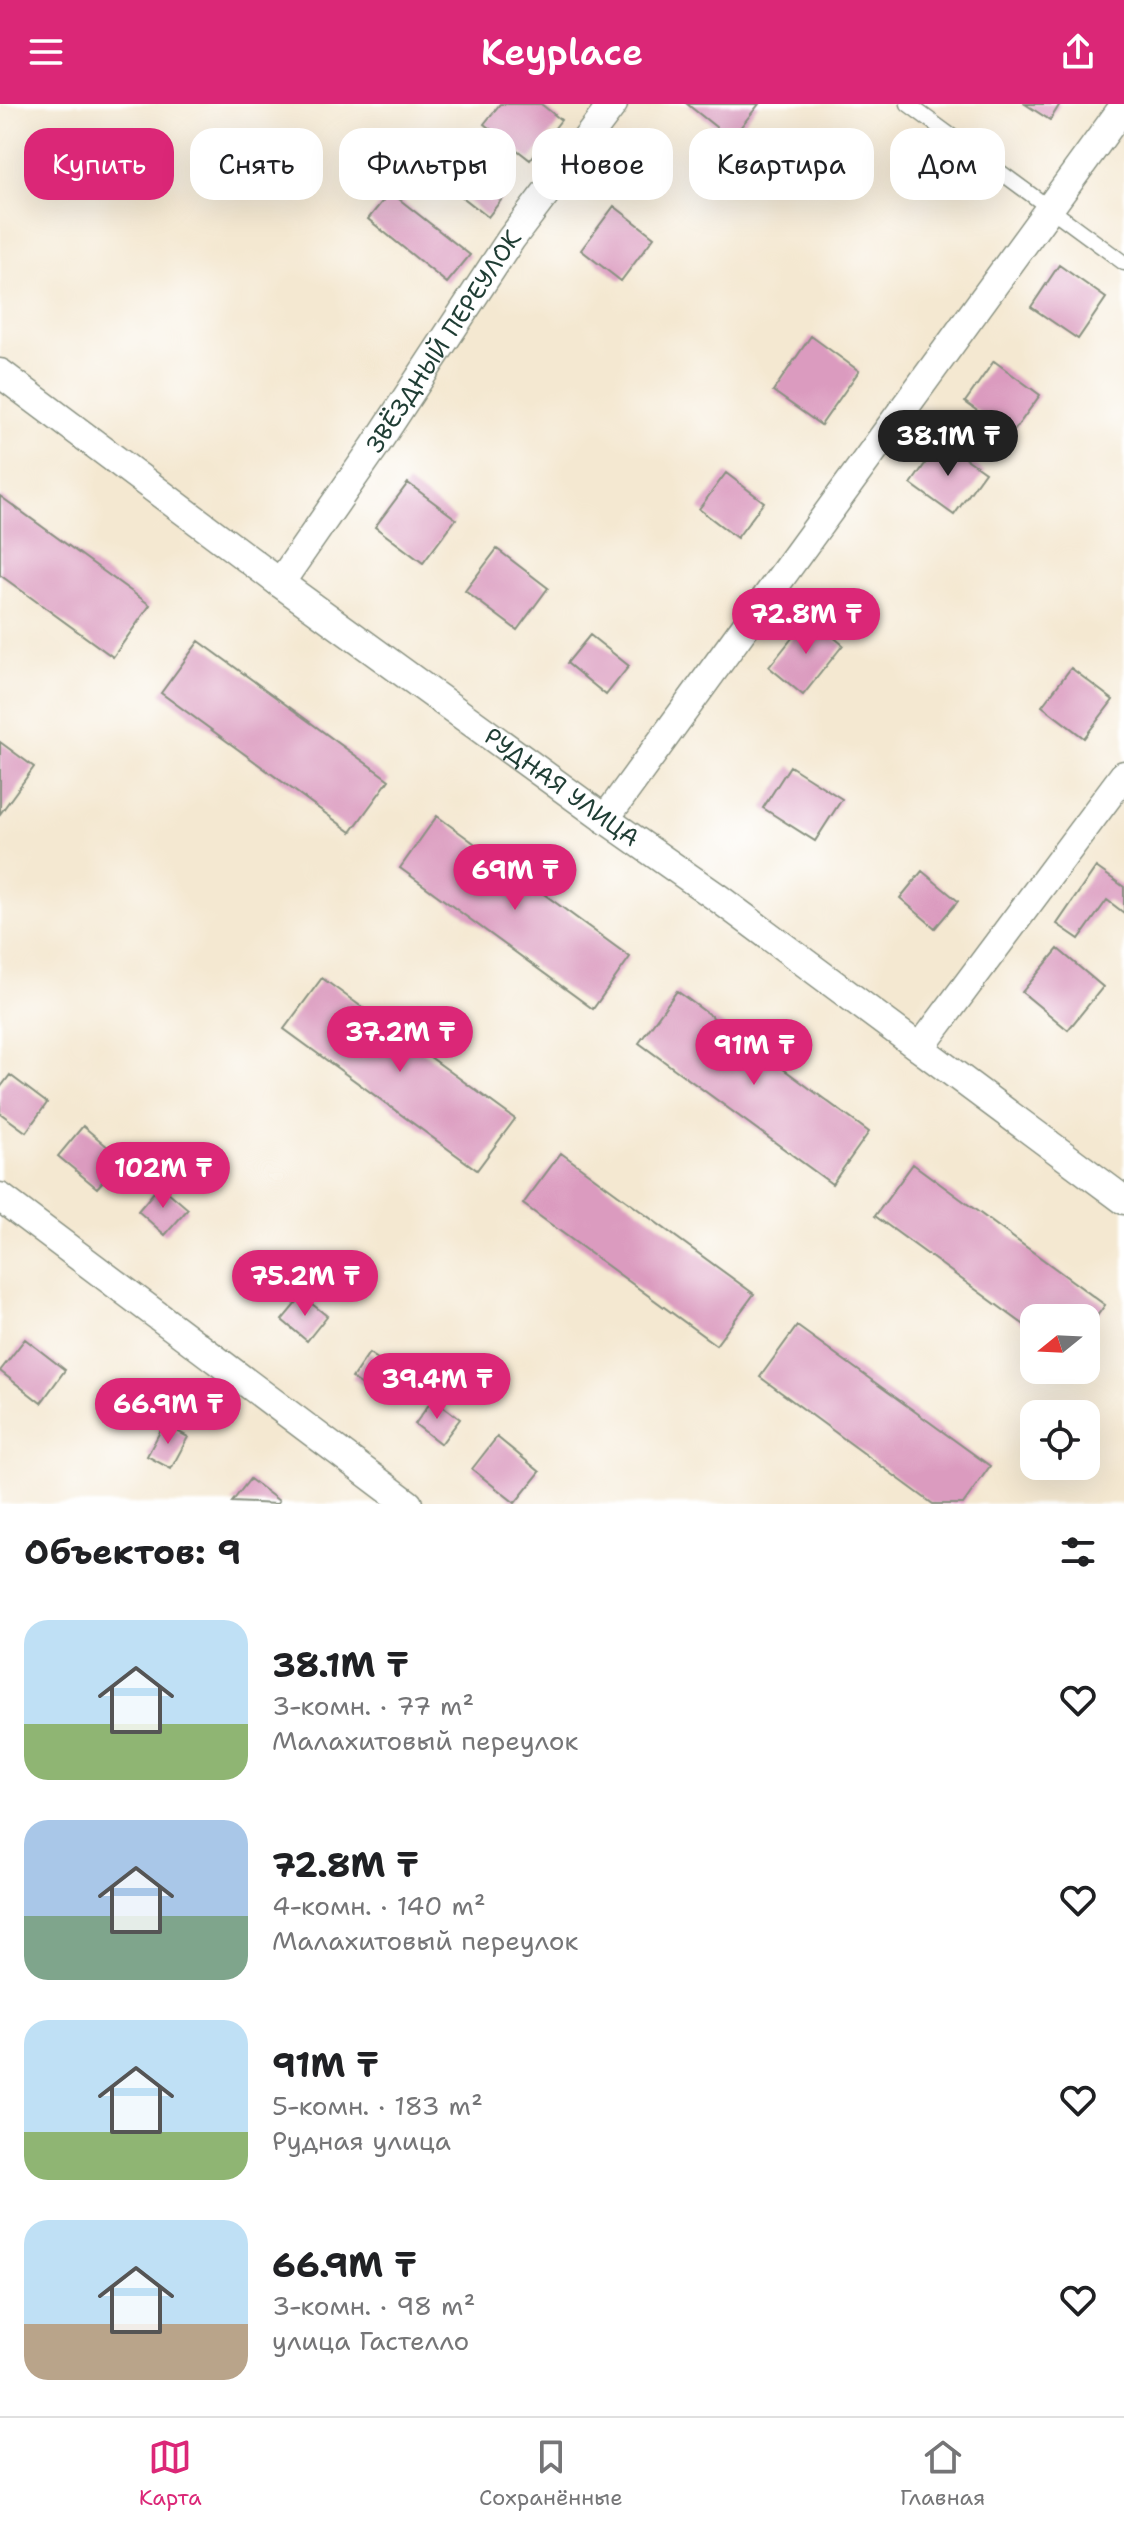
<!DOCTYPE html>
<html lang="ru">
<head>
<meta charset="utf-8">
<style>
  :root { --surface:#fff; --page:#f2f2f2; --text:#202124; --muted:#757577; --line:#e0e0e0; --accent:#db2777 }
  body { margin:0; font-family:"Shantell Sans",sans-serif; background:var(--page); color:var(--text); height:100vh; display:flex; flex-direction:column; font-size:30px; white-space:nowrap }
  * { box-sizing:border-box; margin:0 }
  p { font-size:26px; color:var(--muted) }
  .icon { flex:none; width:44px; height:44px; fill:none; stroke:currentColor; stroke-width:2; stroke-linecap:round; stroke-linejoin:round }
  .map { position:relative; height:1400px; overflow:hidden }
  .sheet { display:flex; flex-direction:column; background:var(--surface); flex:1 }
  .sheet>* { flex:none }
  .guide { position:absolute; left:24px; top:24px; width:1076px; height:72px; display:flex; gap:16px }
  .needle { width:52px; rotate:252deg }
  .tools { position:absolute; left:1020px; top:1200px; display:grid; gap:16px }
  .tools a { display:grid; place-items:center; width:80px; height:80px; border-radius:16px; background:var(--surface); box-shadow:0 8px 32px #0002; font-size:40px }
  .price { position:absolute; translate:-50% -68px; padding:0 18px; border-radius:28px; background:var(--accent); color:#fff; font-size:26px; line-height:52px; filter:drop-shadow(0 2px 4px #0008) }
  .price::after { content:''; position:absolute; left:50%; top:48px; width:24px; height:18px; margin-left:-12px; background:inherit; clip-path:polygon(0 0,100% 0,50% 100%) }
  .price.on { background:#222; color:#fff }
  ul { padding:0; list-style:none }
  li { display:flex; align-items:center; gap:24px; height:200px; padding:0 24px }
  li span { display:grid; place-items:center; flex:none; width:224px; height:160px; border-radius:24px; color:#555 }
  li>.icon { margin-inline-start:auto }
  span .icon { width:96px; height:96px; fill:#fffc; stroke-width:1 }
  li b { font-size:34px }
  h2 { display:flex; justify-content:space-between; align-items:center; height:96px; padding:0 24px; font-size:34px }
  .pill { padding:0 28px; border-radius:24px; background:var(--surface); box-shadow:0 8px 32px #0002; font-size:28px; line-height:72px }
  .pill.on { background:var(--accent); color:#fff }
  header { display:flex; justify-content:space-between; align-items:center; height:104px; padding:0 24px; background:var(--accent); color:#fff; font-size:36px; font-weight:600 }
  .dock { display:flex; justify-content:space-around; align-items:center; height:112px; border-top:2px solid var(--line); background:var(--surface); font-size:22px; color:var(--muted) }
  .dock a { display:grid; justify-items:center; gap:4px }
  .dock .on { color:var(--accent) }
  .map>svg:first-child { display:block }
  .building { fill:#db9bbf }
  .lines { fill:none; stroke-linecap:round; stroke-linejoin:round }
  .lane-casing { stroke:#8a9282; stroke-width:17 }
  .street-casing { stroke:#8a9282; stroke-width:31 }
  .lane { stroke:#fff; stroke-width:14 }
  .street { stroke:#fff; stroke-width:28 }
  .labels { text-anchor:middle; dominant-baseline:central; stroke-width:7; stroke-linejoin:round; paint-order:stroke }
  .street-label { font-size:24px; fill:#1f3d34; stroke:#fff }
</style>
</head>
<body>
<header><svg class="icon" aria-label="menu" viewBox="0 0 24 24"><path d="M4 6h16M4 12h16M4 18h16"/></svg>Keyplace<svg class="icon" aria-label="share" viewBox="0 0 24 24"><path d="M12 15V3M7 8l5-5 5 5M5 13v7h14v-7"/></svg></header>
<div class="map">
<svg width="1124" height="1400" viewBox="0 0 1124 1400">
  <rect width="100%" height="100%" fill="#fff"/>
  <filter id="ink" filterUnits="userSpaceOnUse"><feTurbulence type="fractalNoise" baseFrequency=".0125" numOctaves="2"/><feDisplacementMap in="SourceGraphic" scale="16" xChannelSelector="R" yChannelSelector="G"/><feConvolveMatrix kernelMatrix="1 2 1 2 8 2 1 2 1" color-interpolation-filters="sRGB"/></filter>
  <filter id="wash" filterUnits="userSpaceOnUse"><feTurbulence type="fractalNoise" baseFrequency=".006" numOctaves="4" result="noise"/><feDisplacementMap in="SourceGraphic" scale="32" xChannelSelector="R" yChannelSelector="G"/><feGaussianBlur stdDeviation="1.8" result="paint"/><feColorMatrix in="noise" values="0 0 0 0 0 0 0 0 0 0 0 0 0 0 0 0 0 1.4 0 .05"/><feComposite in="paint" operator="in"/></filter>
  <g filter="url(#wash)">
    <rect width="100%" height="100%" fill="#f4e8d1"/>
    <g id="blocks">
      <path class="building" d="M500 0H541L561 16 530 56 484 20Z
        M687 0H759L731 35Z
        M1025 0H1060L1050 16Z
        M473 45 515 78 488 113 446 80Z
        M390 88 470 151 447 179 368 115Z
        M614 102 654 133 621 177 581 146Z
        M1059 161 1106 194 1078 235 1031 203Z
        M811 232 859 267 821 321 773 287Z
        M994 257 1040 291 1011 331 965 298Z
        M941 337 985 368 954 411 911 380Z
        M726 369 764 398 737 434 699 405Z
        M408 379 456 415 423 459 375 423Z
        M0 392 150 501 113 553 0 471Z
        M497 445 548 484 517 526 465 487Z
        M809 513 843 541 803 591 769 563Z
        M590 531 629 562 606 591 567 559Z
        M199 537 389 676 351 728 161 589Z
        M1071 564 1113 596 1084 634 1042 602Z
        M0 638 34 663 0 710Z
        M790 662 842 695 815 737 763 704Z
        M437 712 630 853 593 905 400 764Z
        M1096 763 1124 783V809L1107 796 1079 835 1057 820Z
        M922 767 958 797 935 824 900 794Z
        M1058 845 1103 883 1068 926 1022 888Z
        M322 874 515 1015 477 1066 284 925Z
        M677 887 869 1028 832 1080 639 939Z
        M10 971 47 999 26 1028 0 1009V984Z
        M83 1022 122 1055 97 1084 58 1052Z
        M561 1049 754 1190 716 1241 523 1100Z
        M913 1060 1105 1201 1086 1227V1214H1034V1228L875 1112Z
        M160 1081 188 1105 165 1131 138 1107Z
        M302 1192 327 1212 307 1237 282 1216Z
        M797 1222 990 1362 963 1400H933L760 1273Z
        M25 1235 65 1266 41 1299 0 1267Z
        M369 1249 394 1266 377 1291 352 1274Z
        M433 1295 460 1315 441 1340 415 1320Z
        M164 1320 188 1333 171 1365 147 1352Z
        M497 1333 540 1368 515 1399 472 1365Z
        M250 1375 279 1397 277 1400 232 1398Z"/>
    </g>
  </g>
  <g filter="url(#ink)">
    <use href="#blocks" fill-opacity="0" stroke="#8a9282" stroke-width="2"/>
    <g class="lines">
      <g class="lane-casing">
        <path id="lane" d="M908 0 1124 159"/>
      </g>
      <g class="street-casing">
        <g id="street">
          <path id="s1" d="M0 269 280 479 605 715 718 794 1124 1096"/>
          <path id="s2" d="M280 479 375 342 511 135 613 0"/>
          <path d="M605 715 1124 2"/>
          <path d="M920 944 1124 671"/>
          <path d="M0 1093 408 1400"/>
        </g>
      </g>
      <use href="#lane" class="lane"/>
      <use href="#street" class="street"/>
    </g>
  </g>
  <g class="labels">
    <g class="street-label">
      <text stroke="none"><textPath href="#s2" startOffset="292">ЗВЁЗДНЫЙ ПЕРЕУЛОК</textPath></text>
      <text stroke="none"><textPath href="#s1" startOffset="698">РУДНАЯ УЛИЦА</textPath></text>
    </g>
  </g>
</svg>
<div class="tools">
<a><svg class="needle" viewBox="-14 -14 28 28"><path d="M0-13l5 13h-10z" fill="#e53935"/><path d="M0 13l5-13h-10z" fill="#757577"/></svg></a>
<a><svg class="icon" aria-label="locate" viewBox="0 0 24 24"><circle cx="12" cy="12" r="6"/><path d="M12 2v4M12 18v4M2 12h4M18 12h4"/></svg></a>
</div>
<b class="price on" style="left:948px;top:374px">38.1M ₸</b>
<b class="price" style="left:806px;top:552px">72.8M ₸</b>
<b class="price" style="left:515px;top:808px">69M ₸</b>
<b class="price" style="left:400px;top:970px">37.2M ₸</b>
<b class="price" style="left:754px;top:983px">91M ₸</b>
<b class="price" style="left:163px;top:1106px">102M ₸</b>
<b class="price" style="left:305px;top:1214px">75.2M ₸</b>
<b class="price" style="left:437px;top:1317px">39.4M ₸</b>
<b class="price" style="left:168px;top:1342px">66.9M ₸</b>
<div class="guide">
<a class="pill on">Купить</a>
<a class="pill">Снять</a>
<a class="pill">Фильтры</a>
<a class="pill">Новое</a>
<a class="pill">Квартира</a>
<a class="pill">Дом</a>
</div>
</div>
<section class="sheet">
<h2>Объектов: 9<svg class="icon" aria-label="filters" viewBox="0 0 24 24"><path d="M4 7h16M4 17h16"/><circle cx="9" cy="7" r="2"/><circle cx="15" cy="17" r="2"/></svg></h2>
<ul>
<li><span style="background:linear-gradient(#bfe0f5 65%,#8fb573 0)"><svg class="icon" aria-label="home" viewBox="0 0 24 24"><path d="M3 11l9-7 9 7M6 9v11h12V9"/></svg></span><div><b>38.1M ₸</b><p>3-комн. · 77 m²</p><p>Малахитовый переулок</p></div><svg class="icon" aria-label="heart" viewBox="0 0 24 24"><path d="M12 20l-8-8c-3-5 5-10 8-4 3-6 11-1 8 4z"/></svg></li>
<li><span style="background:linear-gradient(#a9c7e8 60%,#7fa58c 0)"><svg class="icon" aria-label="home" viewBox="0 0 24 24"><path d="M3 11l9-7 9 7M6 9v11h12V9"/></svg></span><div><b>72.8M ₸</b><p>4-комн. · 140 m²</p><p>Малахитовый переулок</p></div><svg class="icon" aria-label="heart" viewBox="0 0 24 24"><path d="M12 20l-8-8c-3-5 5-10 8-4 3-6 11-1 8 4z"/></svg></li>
<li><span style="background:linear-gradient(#bfe0f5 70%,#8fb573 0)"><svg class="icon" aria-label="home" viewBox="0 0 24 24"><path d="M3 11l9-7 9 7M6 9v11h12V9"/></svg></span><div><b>91M ₸</b><p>5-комн. · 183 m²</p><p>Рудная улица</p></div><svg class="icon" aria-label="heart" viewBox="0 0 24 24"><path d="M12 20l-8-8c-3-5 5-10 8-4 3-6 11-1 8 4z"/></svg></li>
<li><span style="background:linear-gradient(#bfe0f5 65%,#b9a48a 0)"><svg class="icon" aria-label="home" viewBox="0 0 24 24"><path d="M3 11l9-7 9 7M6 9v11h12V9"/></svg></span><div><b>66.9M ₸</b><p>3-комн. · 98 m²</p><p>улица Гастелло</p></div><svg class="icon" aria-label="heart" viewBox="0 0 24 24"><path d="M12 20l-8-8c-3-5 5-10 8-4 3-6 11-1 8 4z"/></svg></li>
</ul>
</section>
<nav class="dock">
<a class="on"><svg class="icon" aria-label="map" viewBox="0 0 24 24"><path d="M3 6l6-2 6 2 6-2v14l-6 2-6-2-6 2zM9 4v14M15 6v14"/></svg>Карта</a>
<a><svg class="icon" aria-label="saved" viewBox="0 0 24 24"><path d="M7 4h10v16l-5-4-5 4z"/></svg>Сохранённые</a>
<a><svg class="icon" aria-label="home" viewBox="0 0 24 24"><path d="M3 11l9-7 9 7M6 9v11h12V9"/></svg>Главная</a>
</nav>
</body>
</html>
